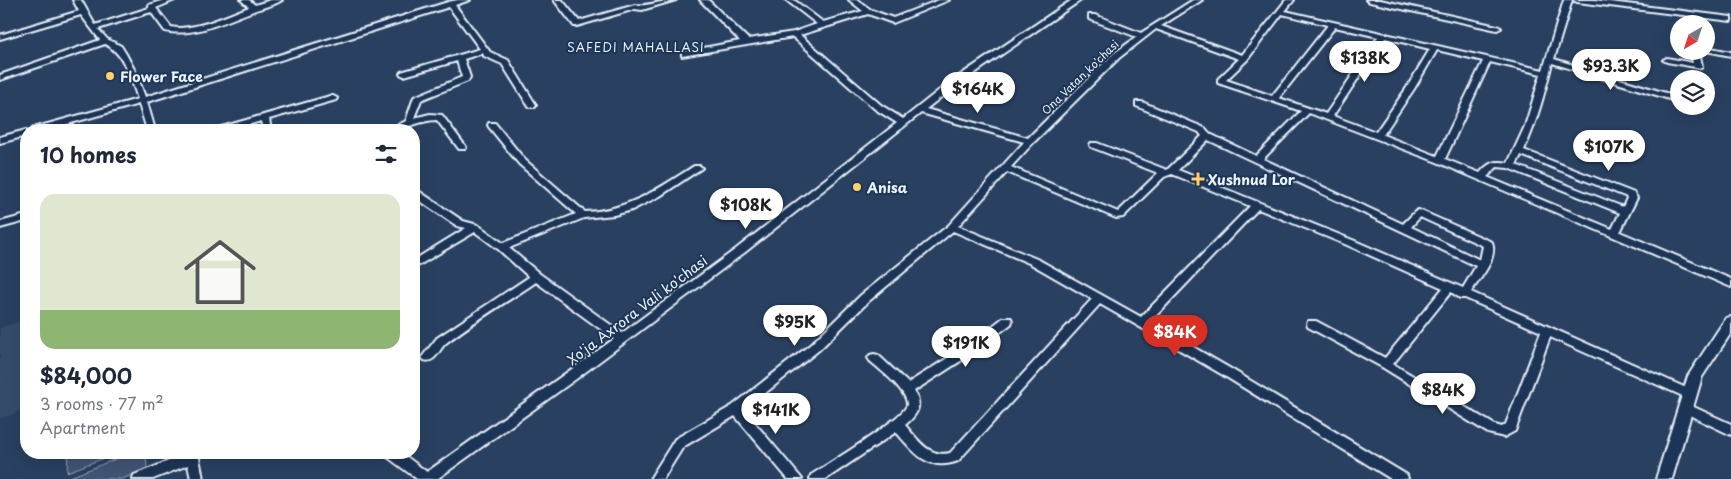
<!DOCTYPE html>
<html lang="en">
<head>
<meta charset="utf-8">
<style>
  :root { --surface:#fff; --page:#f2f2f3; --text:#1f2937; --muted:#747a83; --accent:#d93025 }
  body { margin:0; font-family:"Playpen Sans",sans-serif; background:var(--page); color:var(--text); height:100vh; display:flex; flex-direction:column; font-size:19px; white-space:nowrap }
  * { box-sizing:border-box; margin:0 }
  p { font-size:16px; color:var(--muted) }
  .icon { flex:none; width:28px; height:28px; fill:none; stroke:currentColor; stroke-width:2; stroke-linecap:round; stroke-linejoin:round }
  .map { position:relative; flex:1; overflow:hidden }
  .drawer { position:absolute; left:20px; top:124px; width:400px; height:335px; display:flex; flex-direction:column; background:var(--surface); border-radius:20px; box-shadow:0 5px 20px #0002 }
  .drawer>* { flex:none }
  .needle { width:32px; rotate:219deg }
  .buttons { position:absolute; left:1670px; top:15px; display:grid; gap:10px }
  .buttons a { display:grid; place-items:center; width:45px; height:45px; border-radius:50%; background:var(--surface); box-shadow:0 5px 20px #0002; font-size:25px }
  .price { position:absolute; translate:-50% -42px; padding:0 11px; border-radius:18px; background:#fff; color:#222; font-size:16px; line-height:32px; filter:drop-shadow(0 1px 2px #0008) }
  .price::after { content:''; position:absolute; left:50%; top:30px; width:15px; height:11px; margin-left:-8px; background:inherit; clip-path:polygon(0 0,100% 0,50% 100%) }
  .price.current { background:var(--accent); color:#fff }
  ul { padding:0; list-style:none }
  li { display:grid; align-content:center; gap:10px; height:265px; padding:0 20px }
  li span { display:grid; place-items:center; height:155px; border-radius:15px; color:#555 }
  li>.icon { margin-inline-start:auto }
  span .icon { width:90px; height:90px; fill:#fffc; stroke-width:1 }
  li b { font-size:21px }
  h2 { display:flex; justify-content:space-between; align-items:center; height:60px; padding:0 20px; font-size:21px }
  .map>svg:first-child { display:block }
  .built { fill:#364d6b }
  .green { fill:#415774; stroke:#94a4b6 }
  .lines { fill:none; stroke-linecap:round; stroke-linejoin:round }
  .minor-casing { stroke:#e8f1f8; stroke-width:4 }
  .major-casing { stroke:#e8f1f8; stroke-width:4 }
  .minor { fill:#1d3557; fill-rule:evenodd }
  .major { fill:#1d3557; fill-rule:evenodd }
  .poi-dot { fill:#ffd166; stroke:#1d3557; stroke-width:2 }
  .labels { text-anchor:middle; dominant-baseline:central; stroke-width:4; stroke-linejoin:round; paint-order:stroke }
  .far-street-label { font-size:11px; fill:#e8f1f8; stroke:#1d3557 }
  .far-neighbourhood-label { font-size:12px; letter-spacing:1px; fill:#e8f1f8; stroke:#1d3557 }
  .poi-label { font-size:14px; font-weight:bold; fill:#e8f1f8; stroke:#1d3557; text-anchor:start }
  .street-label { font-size:14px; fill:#e8f1f8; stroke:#1d3557 }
</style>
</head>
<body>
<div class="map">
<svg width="1731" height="479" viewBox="0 0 1731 479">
  <rect width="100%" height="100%" fill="#294061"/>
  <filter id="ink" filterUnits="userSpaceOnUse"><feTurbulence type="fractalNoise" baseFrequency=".02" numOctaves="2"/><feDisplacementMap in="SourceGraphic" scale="10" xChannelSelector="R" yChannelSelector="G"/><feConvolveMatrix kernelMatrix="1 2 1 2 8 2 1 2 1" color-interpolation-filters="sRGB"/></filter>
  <g filter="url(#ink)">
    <path class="built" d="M26 319V409L0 419V328Z"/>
    <path class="green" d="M133 452 146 453 147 469 122 479H70V477Z
      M68 453V452L118 453 67 472Z"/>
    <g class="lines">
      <g class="minor-casing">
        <path id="minor" d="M73 0H81L95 25 149 8V5L164 0H175L156 8 171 27C193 32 228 15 249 7L241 0H249L255 5 271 0H282C275 5 264 7 256 10 228 20 195 38 165 31L151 12 98 29 107 39 121 46 126 54 137 75 145 97 448 2 458 0H470L455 5 490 52 508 60 536 105 535 107H529L502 64 484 56 483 53 464 59 470 77 468 81 421 100 414 118 430 114 442 115 466 147 465 149H459L437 120C419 120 406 130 388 130L406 121 414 97 462 77 457 61 404 76 400 74 401 72 480 49 449 7 147 102 155 130H147L139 104 46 130H32L33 128 138 99C131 79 125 54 105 44L0 80V75L100 40 81 15 0 39V35L79 11Z
          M554 0H562L579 21 635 5C648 7 662 0 676 0L642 10 635 9 577 26H574Z
          M700 0H708L748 39 794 32 817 24 786 0H794L823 22 863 11 849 0H857L871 10 893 18 939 0H949L893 23 868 14 800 35 881 105 903 119 947 84 1072 0H1081L953 88 926 109 1028 138 1113 54 1137 37 1089 19V15H1095L1141 33 1193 0H1202L1161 26 1242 55 1286 0H1294L1285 11 1543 70 1564 0H1572L1554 59 1679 97V102L1552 63C1545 91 1537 122 1524 150L1634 193 1637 198 1620 232 1731 279V287L1437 162 1309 113 1263 159 1403 224 1416 211 1419 210 1492 242C1498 259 1480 278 1471 292L1693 391 1695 394 1693 397 1689 399 1685 397 1550 337 1515 431 1504 437 1488 433 1382 367 1308 327 1307 324 1308 321H1316L1385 358 1443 288 1347 245 1258 209 1150 322 1231 369 1407 475 1408 479H1391L1223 375 1100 304 958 461C927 472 915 453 896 432L826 479H810L811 475C825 466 908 416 907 404 907 390 880 370 870 361L868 358 870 355 874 354 878 355 908 383 965 347 1003 318H1011L1012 321 1011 324 973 353 914 391C923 406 917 415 905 425 918 440 929 458 950 453L1092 299 1031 264 953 231 869 301 819 350 744 410 802 479H788L735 416 683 447 663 479H650L675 439 732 406 811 344 861 295 949 225 1024 142 921 113 744 253 576 379 437 479H417L386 456 384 452H400L427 472 614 339 536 282C507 302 474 321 446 343 439 349 435 364 424 360L422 357 437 338 529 277 498 249 475 232 414 268V260L466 228 457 226 416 198H414V192H420L463 221 478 225 503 243 576 214 519 164 489 127 488 125 489 123H495L525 160 585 212C627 211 660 188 694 166H700L702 168 660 196 632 210 614 215 584 218 509 248 540 274 622 333 736 249 897 123 875 109 793 37 682 56V52L740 41ZM1282 14 1328 25 1272 96 1226 80 1247 60ZM1335 27 1378 37 1326 114 1279 98ZM1156 29 1239 59 1218 79V83L1301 111 1256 156 1210 134 1205 128 1142 102H1136V106L1199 132 1202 136 1167 170 1097 143H1091L1090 145 1091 147 1158 173 1118 212 1011 167 1033 143 1119 58ZM1385 38 1430 49 1406 89 1376 132 1333 116ZM1437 50 1483 61 1437 156 1383 135 1414 89ZM1490 62 1541 74 1525 126 1508 163C1495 160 1488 163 1480 173L1445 159ZM1208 140 1476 266 1463 288 1355 241 1178 170ZM1521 155 1627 197V198L1623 207 1516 165ZM1497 167 1508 168 1620 213 1612 229 1487 177ZM1007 172 1116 218 1123 217 1164 177 1172 174 1250 206 1141 317 1039 260 958 226ZM1420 217 1483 246 1480 260 1411 227ZM1451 292 1460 298H1465L1541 332 1506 424 1502 427 1495 425 1393 364Z
          M1366 0H1380L1497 26 1501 28 1497 30 1370 2Z
          M1573 0H1594L1731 17V21L1577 2Z
          M1706 47 1731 52V56L1706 51Z
          M1691 51H1699L1702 66 1701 68 1667 62 1663 60 1667 58 1693 63Z
          M330 96H333L337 98 336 100 269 119 271 130H263L261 121 231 130H217L218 128Z
          M26 130V136L0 143V137Z
          M26 215V221L0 228V222Z
          M1685 403 1731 424V435L1681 411 1679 408 1681 405Z
          M186 452H198L203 479H191L188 465 153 479H133L134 475 186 454Z"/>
      </g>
      <g class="major-casing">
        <path id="major" d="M1731 317V333L1702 377 1672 479H1656L1688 376 1726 318Z"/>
      </g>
      <use href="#minor" class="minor"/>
      <use href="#major" class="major"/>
    </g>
  </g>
  <g class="poi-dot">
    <circle cx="110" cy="76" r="5"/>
    <path d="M1195.5 171.5h5v5h5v5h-5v5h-5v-5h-5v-5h5z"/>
    <circle cx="857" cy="187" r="5"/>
  </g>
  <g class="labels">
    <g class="far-street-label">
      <text transform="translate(1080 77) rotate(-44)">Ona Vatan ko'chasi</text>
    </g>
    <g class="far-neighbourhood-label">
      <text x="636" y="47">SAFEDI MAHALLASI</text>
    </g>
    <g class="poi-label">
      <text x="120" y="76">Flower Face</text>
      <text x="1208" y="179">Xushnud Lor</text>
      <text x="867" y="187">Anisa</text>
    </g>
    <g class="street-label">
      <text transform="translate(637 310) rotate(-37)">Xo'ja Axrora Vali ko'chasi</text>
    </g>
  </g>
</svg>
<div class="buttons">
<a><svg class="needle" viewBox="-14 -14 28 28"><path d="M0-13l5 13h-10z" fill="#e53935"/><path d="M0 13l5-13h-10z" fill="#747a83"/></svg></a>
<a><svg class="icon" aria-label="layers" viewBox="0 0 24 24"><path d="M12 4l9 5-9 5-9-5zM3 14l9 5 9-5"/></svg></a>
</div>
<b class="price" style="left:1365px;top:83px">$138K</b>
<b class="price" style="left:1611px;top:91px">$93.3K</b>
<b class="price" style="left:978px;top:114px">$164K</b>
<b class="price" style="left:1609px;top:172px">$107K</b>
<b class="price" style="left:746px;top:230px">$108K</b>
<b class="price" style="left:795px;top:347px">$95K</b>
<b class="price current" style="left:1175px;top:357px">$84K</b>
<b class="price" style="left:966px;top:368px">$191K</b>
<b class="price" style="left:1443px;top:415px">$84K</b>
<b class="price" style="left:776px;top:435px">$141K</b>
<section class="drawer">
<h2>10 homes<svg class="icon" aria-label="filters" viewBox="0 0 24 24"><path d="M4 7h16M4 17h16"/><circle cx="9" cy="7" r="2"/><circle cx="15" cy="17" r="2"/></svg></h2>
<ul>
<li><span style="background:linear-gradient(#dfe7d0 75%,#8fb573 0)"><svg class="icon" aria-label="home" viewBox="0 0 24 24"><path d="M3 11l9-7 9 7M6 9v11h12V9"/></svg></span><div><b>$84,000</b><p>3 rooms · 77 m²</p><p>Apartment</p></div></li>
</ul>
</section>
</div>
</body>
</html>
